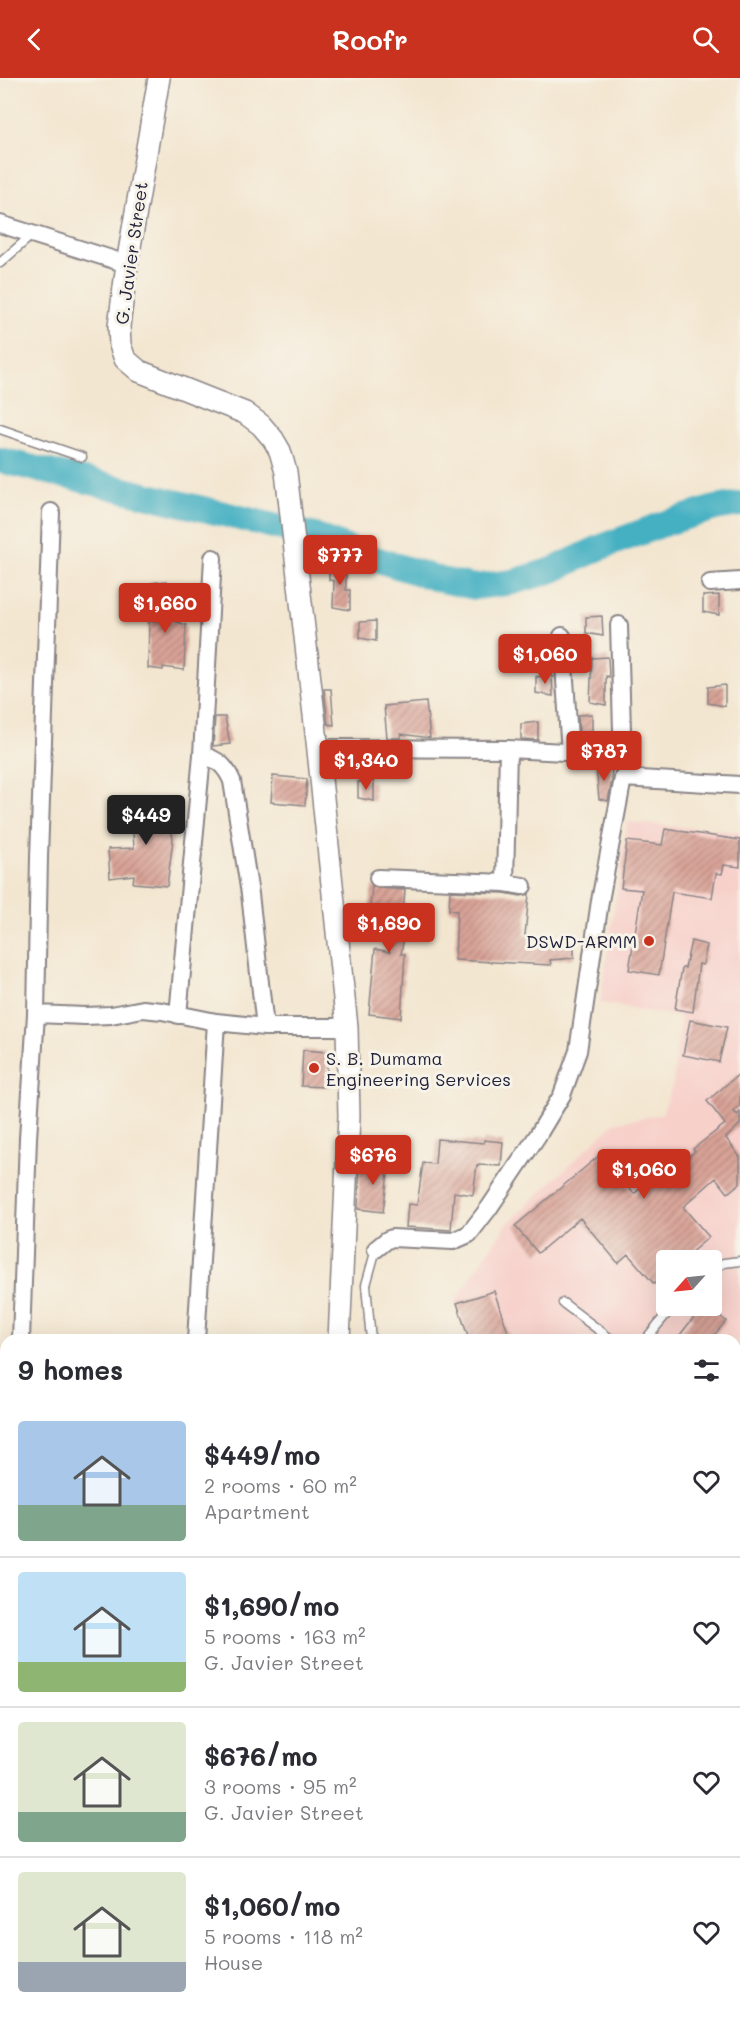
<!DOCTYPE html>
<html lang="en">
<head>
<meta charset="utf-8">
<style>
  :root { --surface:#fff; --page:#f7f7f7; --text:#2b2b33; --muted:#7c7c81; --line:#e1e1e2; --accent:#c8321e }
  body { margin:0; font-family:Mali,sans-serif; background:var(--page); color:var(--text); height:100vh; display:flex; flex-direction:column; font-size:22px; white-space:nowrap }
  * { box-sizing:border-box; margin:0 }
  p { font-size:20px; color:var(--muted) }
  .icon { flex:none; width:33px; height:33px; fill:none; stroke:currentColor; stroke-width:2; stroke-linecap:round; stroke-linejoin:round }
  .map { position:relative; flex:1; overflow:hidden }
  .side { position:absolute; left:0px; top:1256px; width:741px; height:686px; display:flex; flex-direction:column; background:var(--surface); border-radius:18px 18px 0 0; box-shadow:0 6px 24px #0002 }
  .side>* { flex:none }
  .needle { width:39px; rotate:243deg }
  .fabs { position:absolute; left:656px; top:1172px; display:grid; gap:12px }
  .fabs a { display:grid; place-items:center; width:66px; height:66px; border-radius:6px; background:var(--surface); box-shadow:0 6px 24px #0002; font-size:30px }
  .price { position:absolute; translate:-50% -51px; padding:0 14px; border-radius:6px; background:var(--accent); color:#fff; font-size:20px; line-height:39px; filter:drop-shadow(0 2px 3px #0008) }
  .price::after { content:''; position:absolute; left:50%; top:36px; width:18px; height:14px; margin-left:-9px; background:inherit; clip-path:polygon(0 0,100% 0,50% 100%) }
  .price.on { background:#222; color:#fff }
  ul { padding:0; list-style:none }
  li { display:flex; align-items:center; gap:18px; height:150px; padding:0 18px }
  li+li { border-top:2px solid var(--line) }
  li span { display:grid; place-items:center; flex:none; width:168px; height:120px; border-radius:6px; color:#555 }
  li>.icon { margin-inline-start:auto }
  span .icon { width:72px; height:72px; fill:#fffc; stroke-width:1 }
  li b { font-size:26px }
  h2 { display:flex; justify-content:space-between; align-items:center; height:72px; padding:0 18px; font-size:26px }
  header { display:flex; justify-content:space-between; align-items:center; height:78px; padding:0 18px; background:var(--accent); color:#fff; font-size:27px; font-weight:600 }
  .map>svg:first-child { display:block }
  .built { fill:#f7d0ca; fill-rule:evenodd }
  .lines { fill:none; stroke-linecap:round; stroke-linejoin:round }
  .river { stroke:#44b0c2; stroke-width:26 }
  .building { fill:url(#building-hatch) }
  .service-casing { stroke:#8a8486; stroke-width:11 }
  .minor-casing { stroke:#8a8486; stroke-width:20 }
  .tertiary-casing { stroke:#8a8486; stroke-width:24 }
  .service { stroke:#fff; stroke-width:8 }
  .minor { stroke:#fff; stroke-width:16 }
  .tertiary { stroke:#fff; stroke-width:21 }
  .poi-dot { fill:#c8321e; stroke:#f7f3e8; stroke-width:2 }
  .labels { text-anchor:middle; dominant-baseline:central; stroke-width:6; stroke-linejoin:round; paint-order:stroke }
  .street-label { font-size:18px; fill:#22223b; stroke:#f7f3e8 }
  .poi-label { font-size:18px; fill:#22223b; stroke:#f7f3e8; text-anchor:end }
</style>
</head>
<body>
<header><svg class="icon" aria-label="back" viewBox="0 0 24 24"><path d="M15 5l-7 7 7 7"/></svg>Roofr<svg class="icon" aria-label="search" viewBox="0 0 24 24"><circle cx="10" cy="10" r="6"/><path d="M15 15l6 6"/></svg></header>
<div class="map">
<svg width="740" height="1940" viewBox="0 0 740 1940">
  <defs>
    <pattern id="building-hatch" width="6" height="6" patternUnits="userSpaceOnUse" patternTransform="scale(1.5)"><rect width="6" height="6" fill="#d9a397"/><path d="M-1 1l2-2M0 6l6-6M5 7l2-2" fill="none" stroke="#b0847c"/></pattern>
  </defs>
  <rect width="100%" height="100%" fill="#f7f3e8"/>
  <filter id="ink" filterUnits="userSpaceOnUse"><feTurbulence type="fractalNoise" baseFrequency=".0167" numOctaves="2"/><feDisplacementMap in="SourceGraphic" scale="12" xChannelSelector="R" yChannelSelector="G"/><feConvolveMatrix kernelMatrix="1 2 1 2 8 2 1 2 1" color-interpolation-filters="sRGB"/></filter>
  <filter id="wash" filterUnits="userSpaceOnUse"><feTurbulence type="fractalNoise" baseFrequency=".008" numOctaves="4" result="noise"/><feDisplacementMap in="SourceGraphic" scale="24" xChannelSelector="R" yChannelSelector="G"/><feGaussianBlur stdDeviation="1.35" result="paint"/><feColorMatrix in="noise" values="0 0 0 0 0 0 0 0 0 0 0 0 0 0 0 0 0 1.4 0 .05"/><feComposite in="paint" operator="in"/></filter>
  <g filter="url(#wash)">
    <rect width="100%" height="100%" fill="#f3e6d0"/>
    <path class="built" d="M627 744 740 754V1368L735 1367V1262L468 1261 455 1223 507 1146 614 1045 662 1036 673 1005 681 939 600 925ZM666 1182H711V1227H666Z
      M735 1738 740 1739V1940H652L653 1935H735Z
      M230 1935H300V1940H230Z"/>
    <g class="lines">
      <path class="river" d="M0 382 319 459 375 481 441 502 475 509 513 504 553 492 599 470 666 445 715 430 740 426"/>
    </g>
    <g id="blocks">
      <path class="building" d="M346 484V512H350V532L333 529 334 503 329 502V486Z
        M166 503 169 541 186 547 184 592 163 589V592L148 590 149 542 154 543 151 505Z
        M719 517V537L703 534V518Z
        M602 538 603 558 586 555V539Z
        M376 543V563L360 560V544Z
        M608 579 609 599 606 598V627L590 624 592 580Z
        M552 597 553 618 536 615V599Z
        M725 607V628L708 625V609Z
        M324 611H331L334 647 328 646Z
        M426 624 430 660 401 656V660H387L384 628Z
        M592 636V656L579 654 578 637Z
        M215 639H225L230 666 213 668Z
        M538 644V662L521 661V646Z
        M611 687 612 702 608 723 599 721 596 689Z
        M273 698 307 701 305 727 271 724Z
        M374 703V723L358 720V704Z
        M151 724H167L173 762 167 808 133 805 134 797 110 800 108 771 134 770 131 725Z
        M665 751 740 762V789L724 787 722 796 716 795 712 820 672 814 659 897 629 892 642 812 621 810 627 763 662 767Z
        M372 808 378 810 405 812 402 847H406L401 876H405L401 940 369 936 375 871 390 874 377 830 370 829Z
        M450 813 504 815 521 818 529 816 525 857 553 865V861L574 867V880L550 882 551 887 455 882 457 833 449 832Z
        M691 863 707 867 703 887 699 886 693 934 675 931 682 890H685Z
        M690 942 727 949 719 984 683 977Z
        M303 972 328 974 326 1009 301 1008Z
        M740 995V1028L734 1033 737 1037 740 1034V1046L726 1060 740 1079V1105L728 1115 716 1100 683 1129 709 1159 682 1182H666V1195L654 1206 628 1176 618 1185 580 1140 538 1175 515 1148 601 1076 634 1116 659 1094 664 1100 695 1073 693 1071 725 1046 707 1023Z
        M437 1061 484 1065V1062L503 1064 501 1088 477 1087 473 1117 454 1114 451 1152 406 1149 408 1126 417 1127 423 1085 435 1086Z
        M360 1083 389 1087 383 1134 358 1131Z
        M494 1213 509 1257 495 1262H469L457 1225Z
        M698 1227 704 1232 708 1228 726 1243 710 1262H676L694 1239 690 1236Z"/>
    </g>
  </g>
  <g filter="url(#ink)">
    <use href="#blocks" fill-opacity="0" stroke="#8a8486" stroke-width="1.5"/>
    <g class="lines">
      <g class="service-casing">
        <path id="service" d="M0 185 33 156
          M0 351 82 379
          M711 1191 724 1185 740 1183
          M563 1225 612 1262
          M371 1262 366 1207 376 1171
          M645 1262 674 1227"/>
      </g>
      <g class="minor-casing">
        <path id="minor" d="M0 146 127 186
          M710 505 740 503
          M619 547 623 688
          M562 558 570 675
          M318 670 508 671 622 677
          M202 677C218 682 225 687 232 703L250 816 265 949
          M378 800 505 805 523 808
          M505 805 508 671
          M36 936 85 938 111 937 143 931 162 933 216 944 265 949H347
          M178 937 202 677 213 480
          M376 1171 387 1162 392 1160 453 1163 469 1156 489 1130 538 1057 562 1017 578 973 600 823 623 700 740 707
          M21 1262 28 1060 36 936 39 779 51 434
          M196 1262 216 944
          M735 1398 740 1399
          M735 1463 740 1464
          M0 1492H6
          M735 1527 740 1528
          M735 1677 740 1678
          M0 1717H6
          M3 1940 6 1880
          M97 1940V1935
          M159 1940V1935
          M647 1940 648 1935"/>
      </g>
      <g class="tertiary-casing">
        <path id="tertiary" d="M159 0 127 186 119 248 120 267 125 281 139 293 245 335 261 347 273 361 280 373 286 394 317 663 347 949 349 1038 339 1262
          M316 1940V1935"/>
      </g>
      <use href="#service" class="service"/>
      <use href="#minor" class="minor"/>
      <use href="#tertiary" class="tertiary"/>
    </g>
  </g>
  <g class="poi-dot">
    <circle cx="649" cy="863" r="6"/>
    <circle cx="314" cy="990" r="6"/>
  </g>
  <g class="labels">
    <g class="street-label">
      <text transform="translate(131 175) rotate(-82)">G. Javier Street</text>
    </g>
    <g class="poi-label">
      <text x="637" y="863">DSWD-ARMM</text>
      <text x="326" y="980" text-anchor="start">S. B. Dumama<tspan x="326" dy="21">Engineering Services</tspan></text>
    </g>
  </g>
</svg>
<div class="fabs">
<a><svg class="needle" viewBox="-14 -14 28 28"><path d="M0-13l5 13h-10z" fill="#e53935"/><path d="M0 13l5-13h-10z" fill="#7c7c81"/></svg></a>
</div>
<b class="price" style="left:340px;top:508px">$777</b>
<b class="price" style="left:165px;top:556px">$1,660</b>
<b class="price" style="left:545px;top:607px">$1,060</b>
<b class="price" style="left:604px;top:704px">$787</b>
<b class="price" style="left:366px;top:713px">$1,340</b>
<b class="price on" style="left:146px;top:768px">$449</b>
<b class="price" style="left:389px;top:876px">$1,690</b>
<b class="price" style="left:373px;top:1108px">$676</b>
<b class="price" style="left:644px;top:1122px">$1,060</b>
<section class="side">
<h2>9 homes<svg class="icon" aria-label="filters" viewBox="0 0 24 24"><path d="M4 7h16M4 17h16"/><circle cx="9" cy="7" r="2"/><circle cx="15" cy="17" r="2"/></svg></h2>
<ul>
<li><span style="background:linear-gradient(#a9c7e8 70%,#7fa58c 0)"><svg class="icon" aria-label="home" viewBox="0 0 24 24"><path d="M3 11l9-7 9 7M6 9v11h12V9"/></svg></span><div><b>$449/mo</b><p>2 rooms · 60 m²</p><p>Apartment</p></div><svg class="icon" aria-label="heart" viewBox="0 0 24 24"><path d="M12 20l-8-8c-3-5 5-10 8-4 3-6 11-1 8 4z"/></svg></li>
<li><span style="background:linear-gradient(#bfe0f5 75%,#8fb573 0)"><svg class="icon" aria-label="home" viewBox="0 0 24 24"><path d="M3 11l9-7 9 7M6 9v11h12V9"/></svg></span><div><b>$1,690/mo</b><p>5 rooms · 163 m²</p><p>G. Javier Street</p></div><svg class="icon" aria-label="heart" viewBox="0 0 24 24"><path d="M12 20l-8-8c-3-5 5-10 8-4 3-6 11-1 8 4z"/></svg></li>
<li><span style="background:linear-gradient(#dfe7d0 75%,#7fa58c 0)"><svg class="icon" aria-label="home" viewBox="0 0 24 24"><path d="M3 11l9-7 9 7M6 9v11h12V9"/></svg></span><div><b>$676/mo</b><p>3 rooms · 95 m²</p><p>G. Javier Street</p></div><svg class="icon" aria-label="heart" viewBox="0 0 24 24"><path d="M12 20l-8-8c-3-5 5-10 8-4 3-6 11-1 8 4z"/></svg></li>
<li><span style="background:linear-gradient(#dfe7d0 75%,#9aa5b1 0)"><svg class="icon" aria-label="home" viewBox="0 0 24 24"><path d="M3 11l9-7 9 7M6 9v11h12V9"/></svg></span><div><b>$1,060/mo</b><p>5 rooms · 118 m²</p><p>House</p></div><svg class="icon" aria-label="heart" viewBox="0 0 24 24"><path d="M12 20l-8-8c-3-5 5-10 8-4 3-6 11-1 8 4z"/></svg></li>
</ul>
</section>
</div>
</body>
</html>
